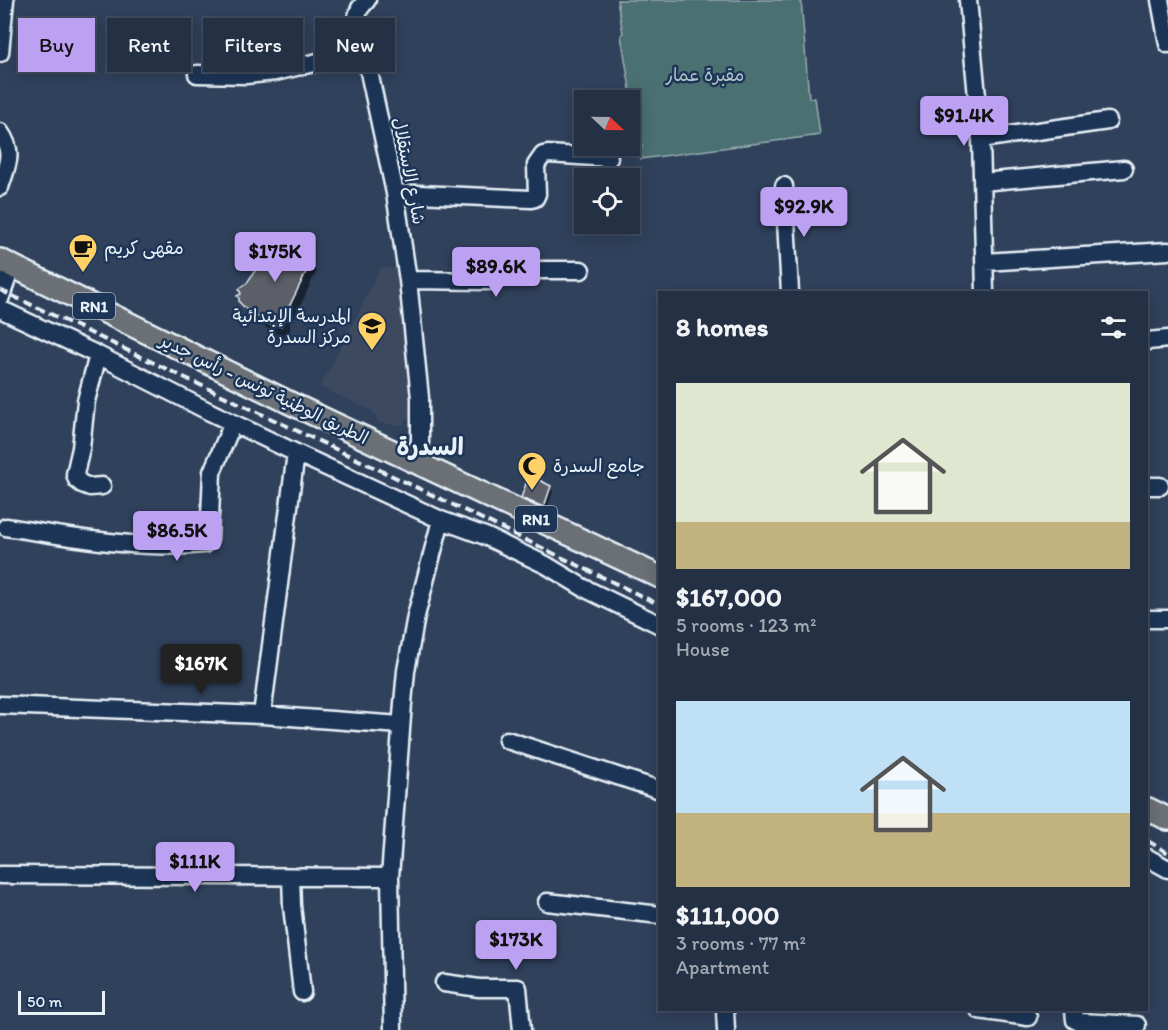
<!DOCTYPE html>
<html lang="en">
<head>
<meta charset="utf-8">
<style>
  :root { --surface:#243145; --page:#2c394c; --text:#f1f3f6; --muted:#a3a9b3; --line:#414c5e; --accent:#bca0f2 }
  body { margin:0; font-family:Itim,"Playpen Sans Arabic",sans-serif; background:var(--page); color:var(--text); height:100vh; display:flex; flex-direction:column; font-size:22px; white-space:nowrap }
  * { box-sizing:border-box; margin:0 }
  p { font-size:20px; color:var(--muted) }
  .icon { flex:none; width:33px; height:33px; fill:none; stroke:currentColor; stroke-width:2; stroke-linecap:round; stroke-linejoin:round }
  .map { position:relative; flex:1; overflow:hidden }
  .sheet { position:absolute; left:658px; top:291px; width:490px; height:720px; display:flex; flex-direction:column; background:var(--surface); border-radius:0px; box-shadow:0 3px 15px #0003,0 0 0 2px var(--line) }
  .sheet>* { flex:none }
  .top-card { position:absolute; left:18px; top:18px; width:550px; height:54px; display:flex; gap:12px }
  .needle { width:39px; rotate:112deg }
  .fabs { position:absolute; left:574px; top:90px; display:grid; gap:12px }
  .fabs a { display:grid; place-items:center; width:66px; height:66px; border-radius:0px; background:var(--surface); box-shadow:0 3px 15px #0003,0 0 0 2px var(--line); font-size:30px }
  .scale { position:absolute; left:18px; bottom:15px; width:87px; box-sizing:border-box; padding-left:6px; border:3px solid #e8f1f8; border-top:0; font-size:16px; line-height:21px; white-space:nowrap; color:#e8f1f8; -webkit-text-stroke:4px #1d3557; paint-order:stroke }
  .price { position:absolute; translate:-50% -51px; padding:0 14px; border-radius:6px; background:var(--accent); color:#111; font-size:20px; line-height:39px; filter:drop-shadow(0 2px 3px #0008) }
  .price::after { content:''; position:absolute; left:50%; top:36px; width:18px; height:14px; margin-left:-9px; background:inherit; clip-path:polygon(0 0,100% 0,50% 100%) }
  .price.current { background:#222; color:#fff }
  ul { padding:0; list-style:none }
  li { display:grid; align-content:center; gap:12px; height:318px; padding:0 18px }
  li span { display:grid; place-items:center; height:186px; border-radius:0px; color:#555 }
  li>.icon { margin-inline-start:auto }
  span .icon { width:108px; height:108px; fill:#fffc; stroke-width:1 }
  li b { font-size:26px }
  h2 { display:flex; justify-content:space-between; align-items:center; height:72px; padding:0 18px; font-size:26px }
  .pill { padding:0 21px; border-radius:0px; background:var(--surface); box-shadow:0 3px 15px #0003,0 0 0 2px var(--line); font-size:21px; line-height:54px }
  .pill.current { background:var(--accent); color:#111 }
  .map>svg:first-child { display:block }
  .built { fill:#3e4a5f }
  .green { fill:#4b6f71; stroke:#9ab0b4; stroke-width:1.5 }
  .shadow { fill:#0007 }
  .building { fill:#5d5e67; stroke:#e8f1f8; stroke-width:1.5 }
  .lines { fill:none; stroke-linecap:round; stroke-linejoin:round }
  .minor-casing { stroke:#e8f1f8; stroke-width:21 }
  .major-casing { stroke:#e8f1f8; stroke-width:26 }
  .minor { stroke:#1d3557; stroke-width:16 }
  .major { stroke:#6a7074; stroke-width:21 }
  .rail { stroke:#e8f1f8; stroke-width:4; stroke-dasharray:9 4.5; stroke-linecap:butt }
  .labels { text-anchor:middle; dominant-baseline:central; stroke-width:5; stroke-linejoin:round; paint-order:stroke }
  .shield { fill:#1d3557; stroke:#abb9c8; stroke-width:1.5 }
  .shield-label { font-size:16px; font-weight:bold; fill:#e8f1f8 }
  .park-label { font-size:18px; fill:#b1c4c9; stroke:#1d3557 }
  .street-label { font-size:18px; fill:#e8f1f8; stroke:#1d3557 }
  .poi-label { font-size:18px; fill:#e8f1f8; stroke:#1d3557; text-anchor:start }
  .district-label { font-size:24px; font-weight:bold; fill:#e8f1f8; stroke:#1d3557 }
</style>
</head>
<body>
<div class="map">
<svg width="1168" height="1030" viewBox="0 0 1168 1030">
  <rect width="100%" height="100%" fill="#30415c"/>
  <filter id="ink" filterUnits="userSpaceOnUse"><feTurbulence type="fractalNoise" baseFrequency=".0167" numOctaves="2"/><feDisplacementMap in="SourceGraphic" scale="12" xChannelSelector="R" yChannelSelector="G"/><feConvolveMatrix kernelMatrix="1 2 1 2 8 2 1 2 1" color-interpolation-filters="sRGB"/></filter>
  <g filter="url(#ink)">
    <path class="built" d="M380 268H400L411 418H406L403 425 385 424 378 422 373 411 320 387 364 302Z"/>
    <path class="green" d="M617 0H801L809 98H815L820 135 641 159 640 148 642 147 641 137H638L621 35 623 33Z"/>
    <path class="shadow" d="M282 246 304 254 316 272 295 317 290 318V331L287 332 286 336 278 335 255 321 247 312 240 301 248 284Z
      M550 487 553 492 546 511 526 502 523 498Z"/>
    <path class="building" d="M277 241 281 242 283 245H290L305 253V257L309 258 311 262 289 307 284 308V320L281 322V326L271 325 247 310 239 302V298L237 296 241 294 239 289 247 283 270 248 273 247Z
      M529 475 551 486 544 507 521 498Z"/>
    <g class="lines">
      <g class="minor-casing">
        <path id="minor" d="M367 0 360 8 357 16 395 193 408 280 420 398V442L413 461
          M968 0 981 139 985 292
          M1160 0 1168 44
          M0 53 5 0
          M197 74 246 75 275 72 365 51
          M0 132C15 153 7 165 0 187
          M981 139 1108 121
          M982 182 1124 169
          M784 186 790 292
          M395 193 531 199 535 198 537 194 536 165 543 155 548 154 609 158
          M985 262 1168 251
          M408 280 488 281C499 281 505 273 515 270H581
          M0 299 12 265
          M0 309 98 355 210 412 296 453 441 520 485 536 546 565 584 588 660 625
          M1148 341 1168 339
          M98 355 86 401 81 448 75 474 77 480 82 484 90 487 102 486
          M1148 486H1160
          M6 527C71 537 138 550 204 544L209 539 212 472 233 423
          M1148 619H1168
          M0 705 262 715 401 725
          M262 715 296 453
          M507 740 660 790
          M1148 858 1168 869
          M0 875 390 877
          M291 877 292 906 302 992
          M547 902 660 915
          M444 983 479 988H518L522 1030
          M725 1010 726 1030
          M979 1010 1028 1017
          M1074 1010 1075 1020 1080 1022 1137 1025
          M393 1030 390 877 403 703 406 671 416 616 441 520"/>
      </g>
      <g class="major-casing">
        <path id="major" d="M0 260 290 403 660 577
          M1148 809 1168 819"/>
      </g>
      <use href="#minor" class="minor"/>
      <use href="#major" class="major"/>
      <path class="rail" d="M0 290 441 499 660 605
        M1148 841 1168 853"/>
    </g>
  </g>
  <defs>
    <g id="cafe-pin" transform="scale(1.5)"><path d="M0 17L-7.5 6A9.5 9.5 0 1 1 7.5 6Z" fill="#ffd166" stroke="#1d3557"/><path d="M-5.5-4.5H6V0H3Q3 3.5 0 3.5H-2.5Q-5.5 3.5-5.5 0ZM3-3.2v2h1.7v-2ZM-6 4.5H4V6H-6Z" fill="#111"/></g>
    <g id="school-pin" transform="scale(1.5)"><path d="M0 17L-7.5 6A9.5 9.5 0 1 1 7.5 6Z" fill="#ffd166" stroke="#1d3557"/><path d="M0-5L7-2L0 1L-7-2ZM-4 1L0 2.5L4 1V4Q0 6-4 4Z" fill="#111"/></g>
    <g id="mosque-pin" transform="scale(1.5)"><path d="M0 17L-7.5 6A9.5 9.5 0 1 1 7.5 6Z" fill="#ffd166" stroke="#1d3557"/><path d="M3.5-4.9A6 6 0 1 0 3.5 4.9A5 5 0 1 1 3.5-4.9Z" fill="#111"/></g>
  </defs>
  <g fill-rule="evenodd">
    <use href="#cafe-pin" x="83" y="248"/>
    <use href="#school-pin" x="372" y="326"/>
    <use href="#mosque-pin" x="532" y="466"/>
  </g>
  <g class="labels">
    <g class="shield">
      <rect x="73" y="293" width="42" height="26" rx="4.5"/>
      <rect x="515" y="506" width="42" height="26" rx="4.5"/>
    </g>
    <g class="shield-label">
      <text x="94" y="306">RN1</text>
      <text x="536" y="519">RN1</text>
    </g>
    <g class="park-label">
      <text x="705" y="75">مقبرة عمار</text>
    </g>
    <g class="street-label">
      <text transform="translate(409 171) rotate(79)">شارع الاستقلال</text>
      <text transform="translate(264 389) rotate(26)">الطريق الوطنية تونس - رأس جدير</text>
    </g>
    <g class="poi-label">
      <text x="104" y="248">مقهى كريم</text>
      <text x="351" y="316" text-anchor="end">المدرسة الإبتدائية<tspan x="351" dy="21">مركز السدرة</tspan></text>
      <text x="553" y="466">جامع السدرة</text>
    </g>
    <g class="district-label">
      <text x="430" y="446">السدرة</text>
    </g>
  </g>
</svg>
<div class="fabs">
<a><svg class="needle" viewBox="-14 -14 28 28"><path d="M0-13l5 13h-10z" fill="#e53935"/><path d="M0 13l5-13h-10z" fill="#a3a9b3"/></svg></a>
<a><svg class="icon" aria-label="locate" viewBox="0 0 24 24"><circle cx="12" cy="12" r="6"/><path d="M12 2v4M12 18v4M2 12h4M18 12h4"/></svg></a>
</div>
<div class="scale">50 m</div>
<b class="price" style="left:964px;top:147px">$91.4K</b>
<b class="price" style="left:804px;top:238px">$92.9K</b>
<b class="price" style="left:275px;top:283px">$175K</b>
<b class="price" style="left:496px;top:298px">$89.6K</b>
<b class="price" style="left:177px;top:562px">$86.5K</b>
<b class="price current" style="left:201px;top:695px">$167K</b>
<b class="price" style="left:195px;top:893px">$111K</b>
<b class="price" style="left:516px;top:971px">$173K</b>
<div class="top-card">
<a class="pill current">Buy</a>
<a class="pill">Rent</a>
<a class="pill">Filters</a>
<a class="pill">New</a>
</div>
<section class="sheet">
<h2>8 homes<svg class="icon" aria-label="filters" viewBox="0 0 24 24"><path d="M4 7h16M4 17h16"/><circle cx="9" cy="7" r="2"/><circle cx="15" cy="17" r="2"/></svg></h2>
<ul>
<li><span style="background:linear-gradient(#dfe7d0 75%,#c2b280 0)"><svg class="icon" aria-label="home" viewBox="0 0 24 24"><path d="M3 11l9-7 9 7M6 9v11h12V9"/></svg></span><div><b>$167,000</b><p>5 rooms · 123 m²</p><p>House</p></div></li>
<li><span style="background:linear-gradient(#bfe0f5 60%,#c2b280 0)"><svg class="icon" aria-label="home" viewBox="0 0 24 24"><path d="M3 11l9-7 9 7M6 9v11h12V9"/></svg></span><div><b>$111,000</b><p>3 rooms · 77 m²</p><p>Apartment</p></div></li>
</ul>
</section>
</div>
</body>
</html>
